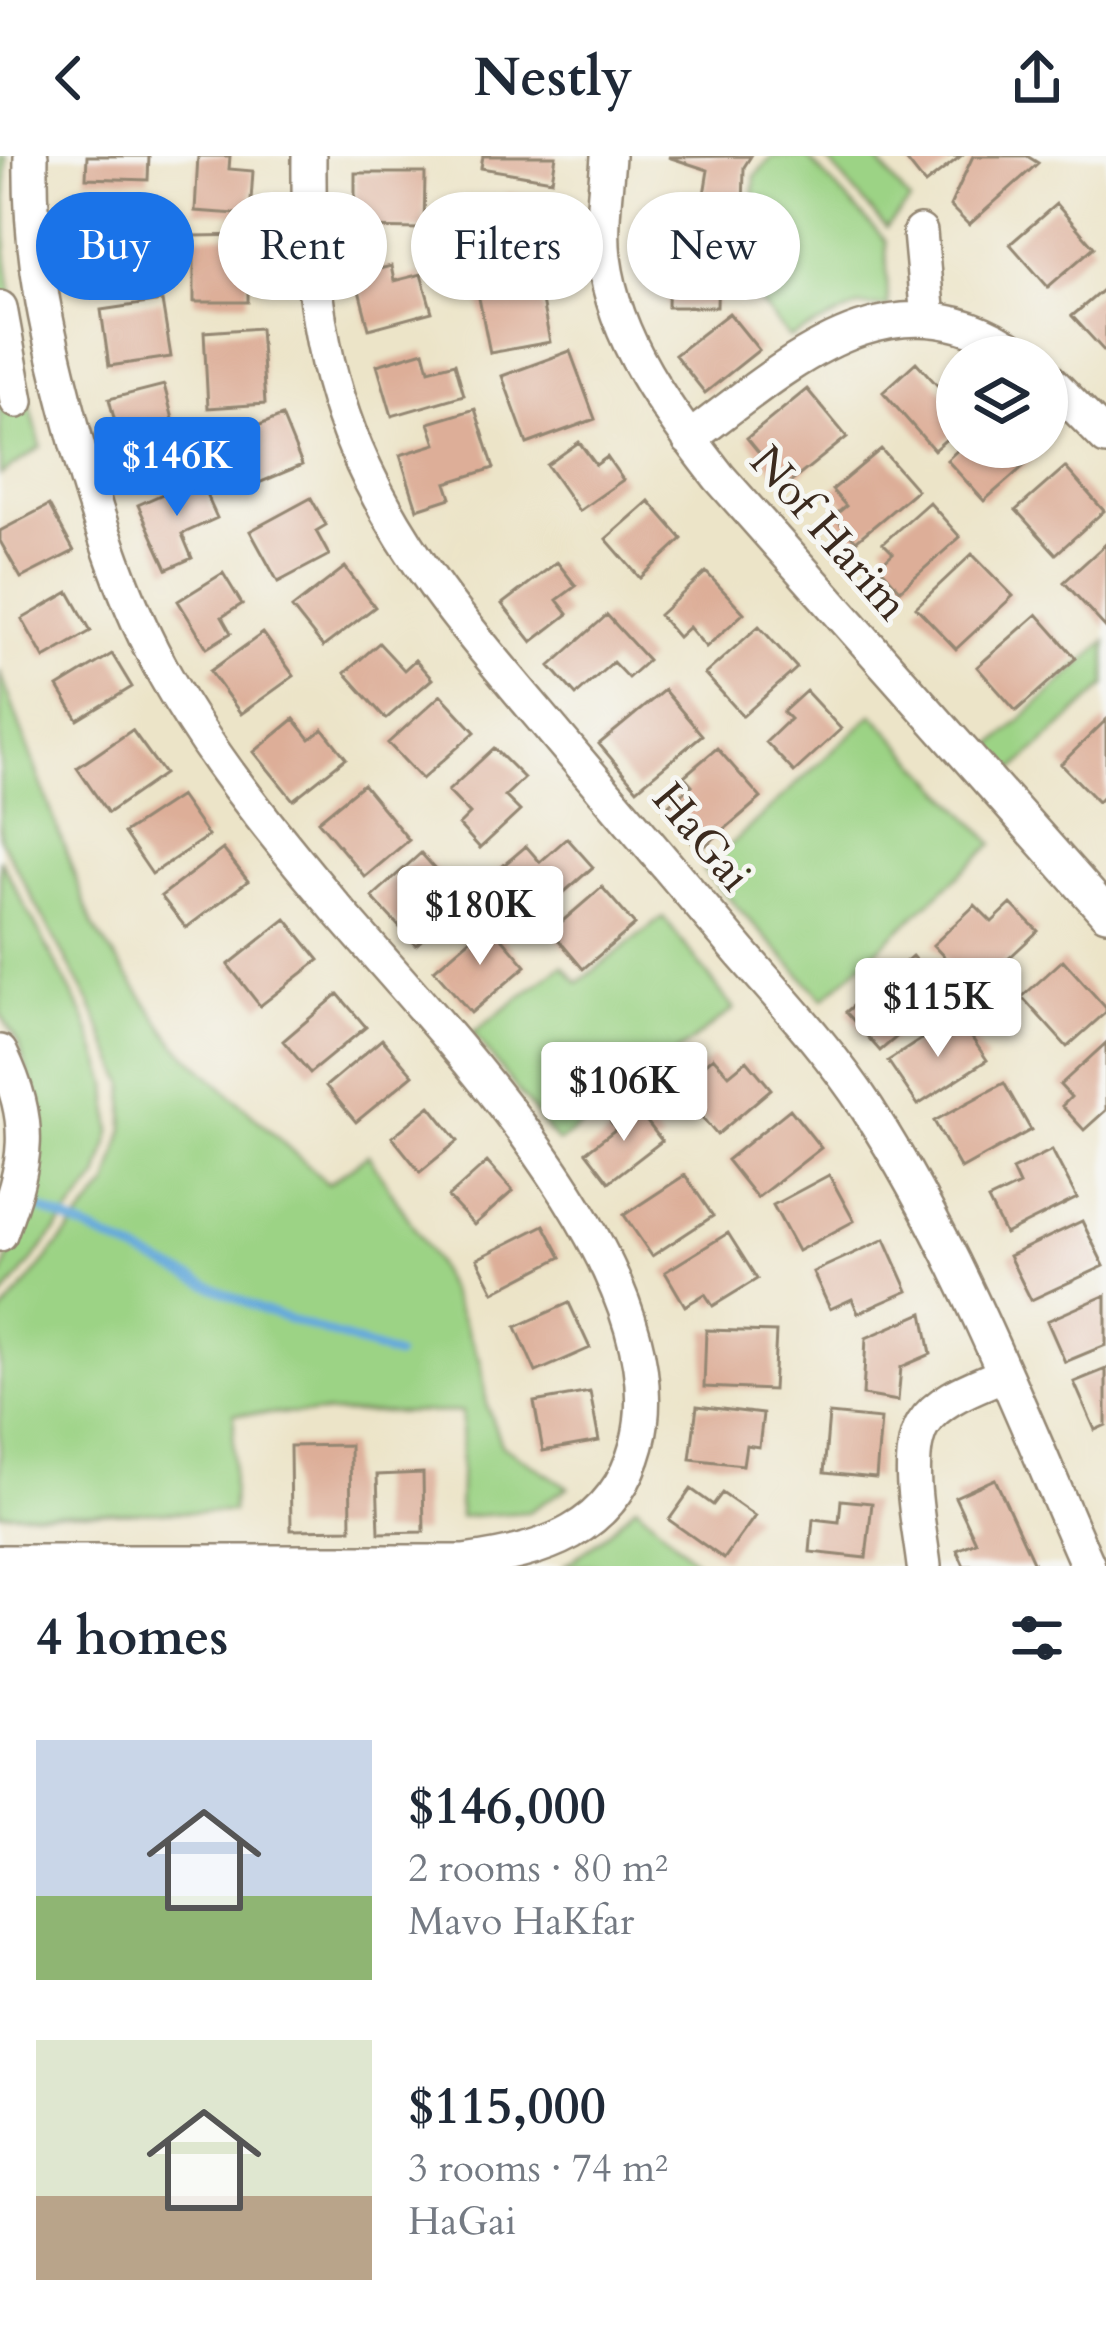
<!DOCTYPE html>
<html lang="en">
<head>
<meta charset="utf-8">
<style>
  :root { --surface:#fff; --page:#f2f2f3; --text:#1f2937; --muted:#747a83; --accent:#1a73e8 }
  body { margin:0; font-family:Cardo,serif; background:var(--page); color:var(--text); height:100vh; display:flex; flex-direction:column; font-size:45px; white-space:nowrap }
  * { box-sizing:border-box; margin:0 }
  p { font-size:39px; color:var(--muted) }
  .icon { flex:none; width:66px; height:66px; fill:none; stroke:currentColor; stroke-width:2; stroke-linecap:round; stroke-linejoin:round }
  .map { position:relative; height:1410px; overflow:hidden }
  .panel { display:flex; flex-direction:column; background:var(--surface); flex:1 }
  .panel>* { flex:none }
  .banner { position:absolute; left:36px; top:36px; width:1035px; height:108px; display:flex; gap:24px }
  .controls { position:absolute; left:936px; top:180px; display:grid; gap:24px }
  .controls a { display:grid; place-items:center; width:132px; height:132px; border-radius:50%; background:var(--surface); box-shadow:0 3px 9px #0004; font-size:60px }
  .price { position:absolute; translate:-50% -102px; padding:0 27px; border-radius:12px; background:#fff; color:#222; font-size:39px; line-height:78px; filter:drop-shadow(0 3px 6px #0008) }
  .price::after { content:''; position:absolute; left:50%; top:72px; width:36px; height:27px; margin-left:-18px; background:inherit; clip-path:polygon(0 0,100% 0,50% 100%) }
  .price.selected { background:var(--accent); color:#fff }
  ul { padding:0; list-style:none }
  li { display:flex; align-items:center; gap:36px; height:300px; padding:0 36px }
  li span { display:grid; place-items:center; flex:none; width:336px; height:240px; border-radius:0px; color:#555 }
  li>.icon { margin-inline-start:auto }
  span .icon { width:144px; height:144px; fill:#fffc; stroke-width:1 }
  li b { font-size:51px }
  h2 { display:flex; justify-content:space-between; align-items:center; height:144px; padding:0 36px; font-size:51px }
  .chip { padding:0 42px; border-radius:54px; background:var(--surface); box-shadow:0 3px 9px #0004; font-size:42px; line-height:108px }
  .chip.selected { background:var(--accent); color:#fff }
  header { display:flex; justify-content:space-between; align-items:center; height:156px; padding:0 36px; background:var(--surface); font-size:54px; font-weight:700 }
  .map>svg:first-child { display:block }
  .green { fill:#9cd385; stroke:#6c7e52; stroke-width:3 }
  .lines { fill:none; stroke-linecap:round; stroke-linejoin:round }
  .stream { stroke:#66aadb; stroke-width:9 }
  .building { fill:#ddae98 }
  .minor-casing { stroke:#948773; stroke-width:38 }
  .minor { stroke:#fff; stroke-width:33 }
  .labels { text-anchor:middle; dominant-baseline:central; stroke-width:10; stroke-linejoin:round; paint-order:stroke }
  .street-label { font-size:45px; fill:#3b2a1e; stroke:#f6f6f2 }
</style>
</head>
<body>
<header><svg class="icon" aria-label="back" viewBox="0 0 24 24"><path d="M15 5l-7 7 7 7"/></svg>Nestly<svg class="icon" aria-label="share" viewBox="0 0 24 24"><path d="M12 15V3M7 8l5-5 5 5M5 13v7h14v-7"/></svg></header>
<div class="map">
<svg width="1106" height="1410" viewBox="0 0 1106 1410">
  <rect width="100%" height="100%" fill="#f6f6f2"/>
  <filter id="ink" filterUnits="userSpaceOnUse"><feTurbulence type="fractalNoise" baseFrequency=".00833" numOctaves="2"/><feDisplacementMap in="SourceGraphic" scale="24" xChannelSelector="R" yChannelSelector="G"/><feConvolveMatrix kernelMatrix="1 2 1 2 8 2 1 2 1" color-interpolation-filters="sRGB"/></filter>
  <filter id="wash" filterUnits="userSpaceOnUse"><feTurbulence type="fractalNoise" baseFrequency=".004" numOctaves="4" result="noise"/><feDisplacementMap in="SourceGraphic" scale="48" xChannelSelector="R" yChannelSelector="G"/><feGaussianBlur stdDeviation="2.7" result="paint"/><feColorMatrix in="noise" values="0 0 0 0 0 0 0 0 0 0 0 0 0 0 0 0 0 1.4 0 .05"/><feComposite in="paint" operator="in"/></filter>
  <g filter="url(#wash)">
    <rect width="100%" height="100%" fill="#ece4c8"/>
    <path class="green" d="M0 0H6L7 106 23 220 41 291 0 319Z
      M773 0H806L886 85 888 151 860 150 789 182 746 130 755 20Z
      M824 0H874L910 46 886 72Z
      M1106 485V529L1013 615 991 591Z
      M0 515 93 770 176 889 328 1028 368 999 434 1103 481 1206 487 1250 501 1289 568 1331 528 1356 459 1361 462 1256 234 1258 232 1356 0 1357V1160L108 1029 124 973 125 928 90 847 0 682Z
      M873 558 993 688 823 843 703 714Z
      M0 703 85 862 108 928 111 976 98 1022 0 1145V1125L37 1021 40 953 18 887 0 857Z
      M663 761 734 853 558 987 473 877 563 809 578 827Z
      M636 1349 701 1410H564L600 1384Z"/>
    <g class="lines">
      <path class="stream" d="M19 1043 262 1154 396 1200"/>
    </g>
    <g id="blocks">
      <path class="building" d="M87 0H149L148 24 86 22Z
        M198 0H230L229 13 253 15 250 59 195 55Z
        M483 0H556L552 24 481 12Z
        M751 0 744 11 743 57 702 51 708 14 668 1Z
        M903 0H961L925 28Z
        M973 0H1027L1038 7 969 69 950 50Z
        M355 17H425L424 73 355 72Z
        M506 37 557 43 551 93 501 86 498 111 457 106 465 44 505 49Z
        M1056 48 1094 91 1048 131 1010 88Z
        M144 50 153 106 88 117 79 62Z
        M248 79V146H194V80Z
        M669 107 718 108 717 151H668Z
        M391 110 394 125 421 118 432 156 369 173 355 119Z
        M539 130 550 186 490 197 479 142Z
        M1106 131V197L1072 160Z
        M162 145 171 201 109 210 101 154Z
        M729 157 759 194 705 237 675 199Z
        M260 172 265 248 208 252 204 176Z
        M424 195 429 214 455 207 464 239 392 260 377 209Z
        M570 195 595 263 527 288 502 220Z
        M916 206 948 241 957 233V274L934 294 883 236Z
        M164 229 179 286 161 291 168 317 131 327 109 243Z
        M807 233 847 281 786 330 747 282Z
        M475 253 494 312 446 327 451 342 417 353 400 299 436 288 429 267Z
        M282 260 302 309 235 337 215 287Z
        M579 286 596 309 607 301 623 324 579 355 547 309Z
        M961 291H1040L1042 294 984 345 947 304Z
        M881 293 917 334 856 385 834 360 846 350 832 334Z
        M1065 311 1104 355 1056 398 1016 354Z
        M199 322 217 362 182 378 192 402 167 413 138 349Z
        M311 342 326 369 316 375 329 399 278 426 250 375Z
        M649 345 682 383 640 422 606 383Z
        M929 346 960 381 900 434 879 410 893 397 883 387Z
        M49 349 74 395 21 422 0 385V375Z
        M1106 388V472L1064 426Z
        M972 398 1013 440 956 493 916 451Z
        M557 406 576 430 557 444 568 458 532 486 502 448Z
        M345 411 375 451 323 491 292 452Z
        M706 416 744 457 706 491 689 471 678 481 659 459Z
        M223 417 242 448 222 461 231 477 207 492 178 445Z
        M69 436 91 475 44 502 22 463Z
        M1037 458 1076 502 1016 555 977 511Z
        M607 459 648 504 628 522 613 506 576 539 550 510Z
        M759 470 797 512 743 560 705 518Z
        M263 477 294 520 241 558 210 515Z
        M379 487 404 514 415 504 432 523 386 563 345 517Z
        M112 498 132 531 78 564 58 531Z
        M664 534 702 579 637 633 599 588Z
        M806 535 841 573 794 616 766 586 790 563 783 556Z
        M441 539 475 576 422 623 388 587Z
        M294 563 310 583 323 573 346 602 293 644 254 596Z
        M1106 564V638L1098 646 1061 608Z
        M132 574 164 618 108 657 77 612Z
        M494 592 524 622 505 640 520 655 480 692 459 669 470 658 448 635Z
        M717 592 761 642 699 695 664 653 692 629 684 620Z
        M363 628 409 684 365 721 318 665Z
        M180 640 208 680 152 718 124 677Z
        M567 682 593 711 530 766 490 721 526 690 540 706Z
        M223 693 248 725 186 772 161 740Z
        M421 697 465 746 416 789 372 741Z
        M602 731 635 769 583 813 551 775Z
        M1011 748 1038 775 975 834 933 789 975 749 992 766Z
        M286 763 319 804 260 850 228 809Z
        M489 767 526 810 471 857 434 814Z
        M912 800 946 839 880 895 846 856Z
        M1063 804 1106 852V856L1067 891 1022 841Z
        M338 838 366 871 310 917 283 885Z
        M957 860 987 904 918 949 888 905Z
        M382 883 413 919 356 966 326 930Z
        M1106 887V954L1084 974 1062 950 1071 941 1060 929Z
        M713 901 729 919 747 904 771 933 717 979 677 932Z
        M1004 927 1031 974 961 1013 934 965Z
        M634 949 662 985 609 1026 586 996 616 973 611 966Z
        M430 950 458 985 420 1016 392 981Z
        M790 953 821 992 757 1042 727 1004Z
        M1052 994 1077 1042 1005 1078 988 1044 1019 1029 1012 1014Z
        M487 1006 513 1035 474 1069 448 1041Z
        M685 1019 713 1060 652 1100 624 1059Z
        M829 1019 854 1065 798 1095 773 1049Z
        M1082 1065 1104 1110 1031 1144 1009 1100Z
        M544 1069 561 1101 494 1136 477 1103Z
        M728 1077 757 1123 713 1150 705 1138 685 1150 665 1116Z
        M885 1083 908 1135 858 1157 852 1143 830 1153 813 1116Z
        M1106 1139V1189L1065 1206 1047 1165Z
        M569 1147 590 1192 536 1216 516 1171Z
        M923 1157 931 1198 901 1211 898 1245 863 1239 866 1182Z
        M706 1174 776 1176 773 1234 704 1231Z
        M1106 1213V1269L1095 1274 1074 1226Z
        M590 1236 599 1285 543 1295 534 1246Z
        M697 1250 763 1258 759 1291 746 1289 743 1309 690 1303Z
        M829 1258 881 1263 876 1322 824 1317Z
        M350 1289 351 1373 291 1374 290 1290Z
        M423 1317 424 1376 379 1377 377 1319Z
        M995 1323 1035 1410H964L957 1394 976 1386 955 1341Z
        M691 1333 713 1349 722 1337 755 1360 724 1403 669 1364Z
        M841 1344 872 1347 866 1402 810 1396 813 1363 839 1366Z"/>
    </g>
  </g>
  <g filter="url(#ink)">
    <use href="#blocks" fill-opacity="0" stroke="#948773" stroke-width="3"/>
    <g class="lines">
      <g class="minor-casing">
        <path id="minor" d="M309 0C308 101 316 199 356 293 401 400 479 488 553 575 616 649 678 723 741 797 785 847 831 897 867 952 959 1095 1020 1255 1088 1410
          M608 0C606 33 600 69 604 102 615 187 668 255 719 321L1106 757
          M920 76 928 163
          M0 152 17 245
          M1047 222 1106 282
          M689 283C791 206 896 108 1023 201
          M0 896C35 968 27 1006 0 1078
          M0 1406H463C542 1396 614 1375 637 1289 684 1110 425 860 320 733 264 666 209 597 166 521 125 448 98 365 76 285 49 186 29 104 31 0
          M924 1410C920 1373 903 1301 923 1268 939 1242 978 1230 1004 1218"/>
      </g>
      <use href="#minor" class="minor"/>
    </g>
  </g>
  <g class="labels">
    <g class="street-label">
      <text transform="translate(829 377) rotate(49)">Nof Harim</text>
      <text transform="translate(702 681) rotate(50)">HaGai</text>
    </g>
  </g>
</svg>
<div class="controls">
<a><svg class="icon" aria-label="layers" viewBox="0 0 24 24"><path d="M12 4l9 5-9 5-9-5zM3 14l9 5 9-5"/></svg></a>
</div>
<b class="price selected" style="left:177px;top:363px">$146K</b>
<b class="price" style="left:480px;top:812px">$180K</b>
<b class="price" style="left:938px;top:904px">$115K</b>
<b class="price" style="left:624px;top:988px">$106K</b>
<div class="banner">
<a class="chip selected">Buy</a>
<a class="chip">Rent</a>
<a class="chip">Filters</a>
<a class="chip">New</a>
</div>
</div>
<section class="panel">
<h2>4 homes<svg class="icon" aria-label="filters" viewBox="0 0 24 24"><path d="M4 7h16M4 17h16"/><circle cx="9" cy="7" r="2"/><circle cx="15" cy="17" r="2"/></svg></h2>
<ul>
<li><span style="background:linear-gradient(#c9d6e8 65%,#8fb573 0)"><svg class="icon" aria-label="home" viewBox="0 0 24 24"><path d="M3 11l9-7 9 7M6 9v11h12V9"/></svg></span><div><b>$146,000</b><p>2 rooms · 80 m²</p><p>Mavo HaKfar</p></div></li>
<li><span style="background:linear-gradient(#dfe7d0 65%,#b9a48a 0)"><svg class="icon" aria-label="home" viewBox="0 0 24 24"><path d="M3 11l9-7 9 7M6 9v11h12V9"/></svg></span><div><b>$115,000</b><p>3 rooms · 74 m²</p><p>HaGai</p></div></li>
</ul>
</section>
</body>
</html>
